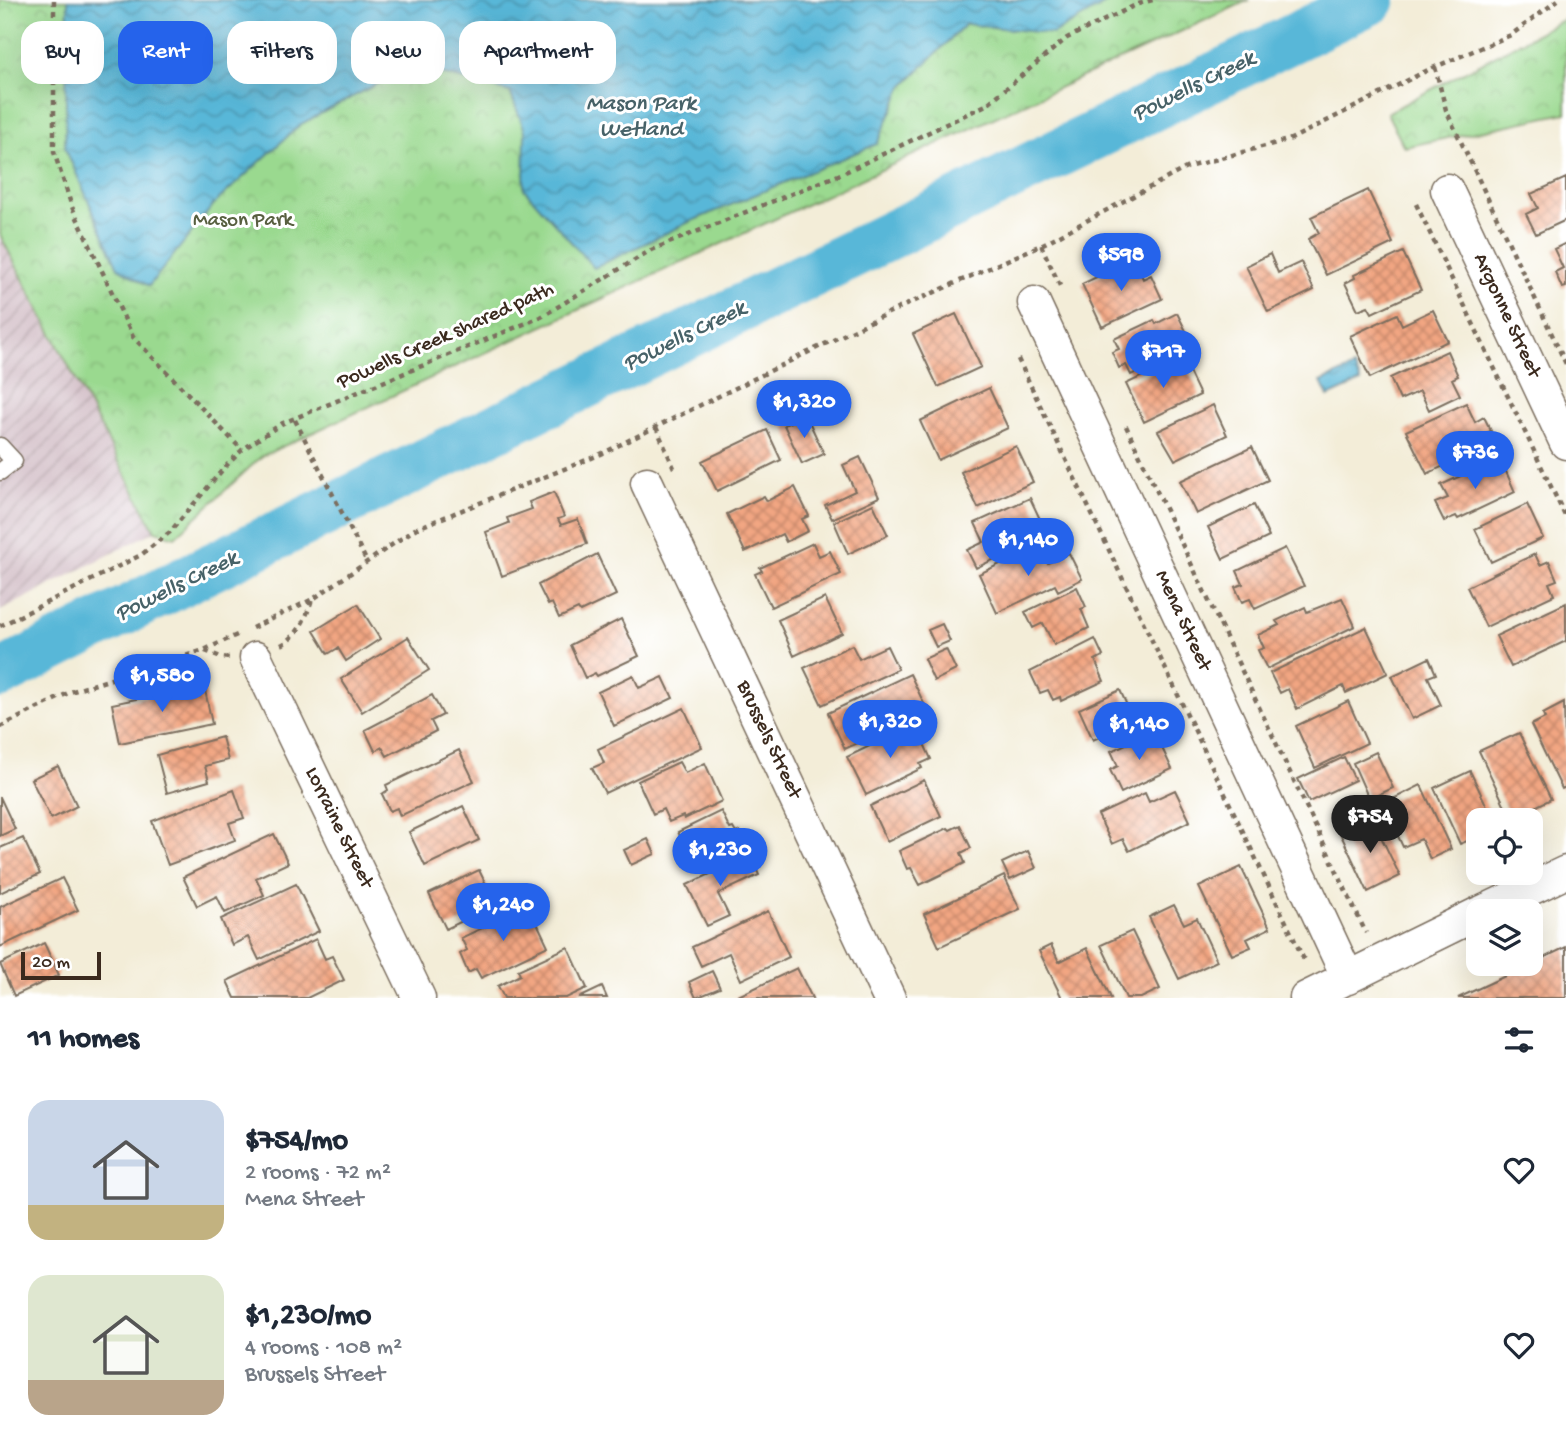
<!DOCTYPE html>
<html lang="en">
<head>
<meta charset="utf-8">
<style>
  :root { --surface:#fff; --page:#f2f2f3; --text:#1f2937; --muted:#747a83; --accent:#2563eb }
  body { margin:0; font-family:"Gochi Hand",sans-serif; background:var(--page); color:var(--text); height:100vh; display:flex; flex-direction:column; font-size:26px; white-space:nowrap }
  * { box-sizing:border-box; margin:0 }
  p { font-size:23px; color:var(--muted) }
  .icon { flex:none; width:38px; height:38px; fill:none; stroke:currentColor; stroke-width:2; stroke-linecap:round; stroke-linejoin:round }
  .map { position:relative; height:998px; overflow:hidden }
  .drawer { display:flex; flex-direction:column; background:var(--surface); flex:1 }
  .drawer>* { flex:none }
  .banner { position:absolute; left:21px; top:21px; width:700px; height:63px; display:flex; gap:14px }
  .tools { position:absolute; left:1466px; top:808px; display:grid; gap:14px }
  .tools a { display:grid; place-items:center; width:77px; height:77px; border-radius:14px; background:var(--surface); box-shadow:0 7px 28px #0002; font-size:35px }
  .scale { position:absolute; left:21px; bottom:18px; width:80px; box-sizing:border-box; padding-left:7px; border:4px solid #3b2a1e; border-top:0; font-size:19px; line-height:24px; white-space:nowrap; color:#3b2a1e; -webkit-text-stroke:5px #fff; paint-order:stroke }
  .price { position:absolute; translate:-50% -60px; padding:0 16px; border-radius:24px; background:var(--accent); color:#fff; font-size:23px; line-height:46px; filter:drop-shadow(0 2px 4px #0008) }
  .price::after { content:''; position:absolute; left:50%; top:42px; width:21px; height:16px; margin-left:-10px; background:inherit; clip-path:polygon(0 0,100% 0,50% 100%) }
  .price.active { background:#222; color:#fff }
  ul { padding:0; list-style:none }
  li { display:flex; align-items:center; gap:21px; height:175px; padding:0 28px }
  li span { display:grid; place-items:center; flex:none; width:196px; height:140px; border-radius:21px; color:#555 }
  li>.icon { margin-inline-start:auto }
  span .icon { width:84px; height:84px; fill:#fffc; stroke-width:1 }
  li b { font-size:30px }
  h2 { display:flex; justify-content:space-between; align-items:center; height:84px; padding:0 28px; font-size:30px }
  .tag { padding:0 24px; border-radius:21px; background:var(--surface); box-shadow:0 7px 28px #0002; font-size:24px; line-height:63px }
  .tag.active { background:var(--accent); color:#fff }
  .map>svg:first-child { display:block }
  .industrial { fill:url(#industrial-furrows) }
  .park { fill:url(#park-crowns); stroke:#6a8256; stroke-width:2 }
  .water { fill:url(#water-waves); stroke:#4a707b; stroke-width:2 }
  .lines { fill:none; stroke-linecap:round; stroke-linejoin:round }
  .river { stroke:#59b7d8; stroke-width:49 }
  .building { fill:url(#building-cross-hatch) }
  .lane-casing { stroke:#7b6e5f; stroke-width:19 }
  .street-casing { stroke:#7b6e5f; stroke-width:35 }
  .path { stroke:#7b6e5f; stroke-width:4.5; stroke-dasharray:5 5; stroke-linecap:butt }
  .lane { stroke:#fff; stroke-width:16 }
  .street { stroke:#fff; stroke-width:32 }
  .labels { text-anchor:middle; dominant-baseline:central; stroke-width:6; stroke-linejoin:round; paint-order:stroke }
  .park-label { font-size:21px; fill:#585f40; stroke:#fff }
  .street-label { font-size:21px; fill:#3b2a1e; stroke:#fff }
  .water-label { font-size:23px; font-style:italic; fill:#476268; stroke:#fff }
</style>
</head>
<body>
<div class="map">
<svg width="1566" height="998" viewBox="0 0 1566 998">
  <defs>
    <pattern id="industrial-furrows" width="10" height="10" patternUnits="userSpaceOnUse" patternTransform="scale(1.75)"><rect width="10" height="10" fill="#d2bdc6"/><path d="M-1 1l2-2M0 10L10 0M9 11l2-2" fill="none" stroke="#ac9aa0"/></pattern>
    <pattern id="park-crowns" width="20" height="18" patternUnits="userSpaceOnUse" patternTransform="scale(1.75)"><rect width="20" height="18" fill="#9ad98f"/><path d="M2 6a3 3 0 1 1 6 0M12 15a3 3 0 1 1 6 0" fill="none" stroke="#86ba7b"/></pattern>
    <pattern id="water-waves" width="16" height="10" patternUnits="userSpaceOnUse" patternTransform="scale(1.75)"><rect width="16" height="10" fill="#59b7d8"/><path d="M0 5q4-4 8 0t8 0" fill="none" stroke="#4b95af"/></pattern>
    <pattern id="building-cross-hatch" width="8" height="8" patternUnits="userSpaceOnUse" patternTransform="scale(1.75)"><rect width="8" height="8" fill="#f2a682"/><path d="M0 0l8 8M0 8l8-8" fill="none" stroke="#c5876a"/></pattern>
  </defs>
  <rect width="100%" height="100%" fill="#fff"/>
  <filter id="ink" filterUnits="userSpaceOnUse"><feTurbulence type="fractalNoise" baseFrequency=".0143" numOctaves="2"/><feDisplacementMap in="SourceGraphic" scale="14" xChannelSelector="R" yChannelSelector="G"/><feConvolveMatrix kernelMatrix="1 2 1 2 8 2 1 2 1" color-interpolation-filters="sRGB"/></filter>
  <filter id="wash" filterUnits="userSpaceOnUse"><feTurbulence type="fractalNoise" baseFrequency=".00686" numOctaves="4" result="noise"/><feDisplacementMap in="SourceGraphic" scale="28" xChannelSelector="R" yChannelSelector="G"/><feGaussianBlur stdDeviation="1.57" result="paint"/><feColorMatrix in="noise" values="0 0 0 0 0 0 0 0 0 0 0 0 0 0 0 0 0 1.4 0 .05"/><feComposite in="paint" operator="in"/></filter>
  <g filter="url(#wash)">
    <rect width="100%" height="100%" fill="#f3edd8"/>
    <path class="industrial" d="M0 235 155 531 0 611Z"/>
    <path class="park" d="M0 0H1249L262 456 175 537 155 531 0 235Z
      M1566 18V113L1404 147 1387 113Z"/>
    <path class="water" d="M68 0H1112L1053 34 966 24 903 86 877 144 687 223 594 268 524 189 525 131 510 92 411 66 301 124 215 203 149 286 118 268 65 148Z
      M1354 367 1361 382 1328 397 1321 382Z"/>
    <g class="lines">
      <path class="river" d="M0 674 200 573 1371 0"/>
    </g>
    <g id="blocks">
      <path class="building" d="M1566 178V220L1536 234 1526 214 1538 208 1531 194Z
        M1368 190 1393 243 1326 275 1308 239 1319 233 1311 217Z
        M1566 243V287L1562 288 1555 272 1563 268 1554 249Z
        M1403 252 1421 290 1372 313 1368 306 1358 310 1345 283 1355 278 1354 275Z
        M1270 254 1278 273 1301 262 1314 290 1268 312 1246 266Z
        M1134 259 1143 279 1151 275 1162 299 1102 327 1082 284Z
        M1433 310 1448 341 1370 378 1350 336 1397 314 1402 325Z
        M1177 313 1191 341 1169 351 1171 356 1131 375 1126 365 1119 368 1112 352 1119 349 1114 339 1154 320 1156 324Z
        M956 314 981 367 938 387 913 334Z
        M1447 351 1458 376 1452 379 1460 395 1429 410 1420 391 1400 400 1390 378Z
        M1182 357 1200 395 1144 422 1126 384Z
        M989 388 1008 428 938 460 920 421Z
        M1466 403 1475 422 1484 417 1491 431 1486 433 1490 444 1427 474 1406 431Z
        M1213 405 1227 435 1175 460 1158 431Z
        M806 415 824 454 802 464 784 425Z
        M767 430 781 460 717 491 702 461Z
        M1016 446 1033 482 978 508 961 472Z
        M1252 447 1268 480 1196 514 1180 481Z
        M860 457 879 497 832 519 825 505 855 491 843 465Z
        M1500 458 1515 492 1458 519 1456 516 1444 521 1435 503 1448 498 1441 485Z
        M795 487 809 516 802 519 808 531 786 542 782 534 745 552 727 514 764 496 767 501Z
        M554 492 564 517 558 519 561 525 578 519 587 544 502 576 486 532 509 523 507 518 532 509 529 502Z
        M1030 498 1047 534 976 568 967 550 984 542 975 523Z
        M873 504 888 535 848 554 834 522Z
        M1527 504 1543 538 1491 562 1475 529Z
        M1254 505 1269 537 1223 559 1208 527Z
        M813 543 819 556 830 551 841 574 771 607 755 574 762 571 760 568Z
        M1040 545 1048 563 1069 553 1082 579 1058 591 1055 585 997 613 979 574Z
        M1285 548 1304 586 1255 609 1250 599 1242 602 1235 587 1243 584 1237 571Z
        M597 554 616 595 580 612 578 609 559 618 552 603 548 605 538 585Z
        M1535 554 1540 565 1549 561 1557 580 1549 583 1554 595 1486 627 1467 587Z
        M1077 587 1086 607 1081 609 1089 628 1054 645 1043 623 1033 628 1025 612Z
        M825 598 842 633 794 656 778 620Z
        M1342 598 1355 626 1267 669 1258 650 1264 648 1258 635 1279 625 1276 621 1305 607 1307 612Z
        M1566 603V641L1511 667 1496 636Z
        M358 604 380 639 346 661 338 648 328 654 314 631Z
        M621 619 639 656 597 676 595 673 585 678 570 645Z
        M942 624 950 641 936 647 928 630Z
        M1366 627 1388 673 1346 693 1343 686 1297 709 1288 689 1280 693 1270 673Z
        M408 637 429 670 362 712 341 679Z
        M1095 639 1103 656 1095 660 1104 681 1061 701 1060 697 1053 700 1048 690 1040 693 1030 672Z
        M852 645 859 659 887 646 898 669 822 705 804 668Z
        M946 649 956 670 934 681 924 659Z
        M1429 658 1436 674 1428 677 1441 705 1412 719 1392 676Z
        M910 674 927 710 845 749 828 713Z
        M633 675 639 688 663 677 673 698 614 726 598 692Z
        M204 685 212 724 120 743 112 704Z
        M1120 690 1134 721 1093 740 1079 709Z
        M432 695 443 715 431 721 436 731 387 756 382 747 375 751 365 730Z
        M1348 701 1367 743 1315 768 1296 726Z
        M1564 703 1566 787 1562 789 1531 725 1545 718 1543 714Z
        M684 708 702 747 605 793 592 768 604 763 598 749Z
        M915 724 931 759 920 764 922 768 866 795 847 757Z
        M1154 731 1172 769 1121 793 1110 770 1118 766 1111 751Z
        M1519 733 1551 799 1511 819 1479 751Z
        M222 737 228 760 205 766 209 781 167 793 157 755Z
        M459 750 474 781 400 816 397 808 390 811 382 794 388 790 386 785Z
        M1376 752 1393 788 1369 799 1353 763Z
        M1344 757 1355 780 1309 802 1298 779Z
        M679 762 685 773 705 763 722 801 684 819 683 816 669 822 663 809 653 814 638 781Z
        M58 766 77 806 51 819 31 779Z
        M1470 771 1494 821H1479V836L1460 844 1434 788Z
        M924 780 941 816 887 842 870 806Z
        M1421 785 1451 849 1430 859 1421 839 1403 847 1383 804Z
        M234 790 244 818 229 823 235 840 168 865 152 821Z
        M1175 790 1190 821 1129 851 1123 839 1112 844 1098 815 1145 793 1149 802Z
        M0 797 15 829 0 836Z
        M463 806 479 840 425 866 409 832Z
        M721 811 730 829 733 828 736 833 740 831 749 850 713 867 705 849 690 856 678 832Z
        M1372 818 1400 876 1368 892 1340 833Z
        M960 825 971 848 961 853 965 863 920 885 911 868 907 869 899 851 948 828 950 830Z
        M274 834 288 863 256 878 264 895 225 913 217 896 197 906 183 877Z
        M23 838 40 874 0 893V848Z
        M648 839 655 854 631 865 624 850Z
        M1028 851 1036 868 1010 880 1002 863Z
        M750 855 759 875 718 894 729 916 707 926 687 885Z
        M1241 867 1270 928 1247 939 1251 947 1232 955 1199 887Z
        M479 870 496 905 446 929 429 894Z
        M1004 876 1020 909 939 947 924 914Z
        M62 878 78 910 0 947V907Z
        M296 884 319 931 259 960 248 937 232 945 221 919Z
        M1174 905 1184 924 1197 918 1217 961 1179 979 1149 917Z
        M529 906 548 946 481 978 476 969 468 973 460 954 467 950 461 938Z
        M768 911 789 957 741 980 729 953 701 966 692 947Z
        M1132 931 1160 989 1141 998H1126L1101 945Z
        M316 939 325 959 332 956 344 980 307 998H235L227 981Z
        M44 943 59 975 14 996 0 964Z
        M1051 945 1059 962 1087 948 1111 998H1062L1039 951Z
        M568 947 587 988 566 998H504L498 986 520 975 518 970Z
        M1566 947V998H1458L1531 964Z
        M797 968 812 998H734Z
        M712 971 720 988 696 998 689 982Z
        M602 987 607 998H579Z"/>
    </g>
  </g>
  <g filter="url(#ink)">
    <use href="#blocks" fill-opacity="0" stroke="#7b6e5f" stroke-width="2"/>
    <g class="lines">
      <g class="lane-casing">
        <path id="lane" d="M0 446 14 461 0 472"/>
      </g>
      <g class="street-casing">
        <path id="street" d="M1447 190 1566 443
          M1034 303 1348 978
          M647 483 889 998
          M256 658 419 998
          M1482 912 1566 872
          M1306 998 1479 913"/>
      </g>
      <path class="path" d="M54 0V152L72 207 133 337 242 450
        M1435 67 1446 110 1566 364
        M1416 204 1566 518
        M1041 245 1061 288
        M1018 359 1305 962
        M295 420 367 562
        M1126 426 1366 933
        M656 427 674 468
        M0 626 141 555 170 532 224 468 242 450 283 423 541 317 651 250 841 174 986 105 1067 38 1138 4 1153 0
        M252 628 313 599 415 529 599 455 888 313 1041 245 1188 167 1291 139 1428 70 1511 35 1558 0
        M281 645C298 637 307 616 312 599
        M205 651 221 657 230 658
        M0 727 70 692 204 650 237 635"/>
      <use href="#lane" class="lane"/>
      <use href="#street" class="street"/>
    </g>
  </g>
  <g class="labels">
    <g class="park-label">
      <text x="243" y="221">Mason Park</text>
    </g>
    <g class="street-label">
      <text transform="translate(1506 316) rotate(65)">Argonne Street</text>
      <text transform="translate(446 337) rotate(-24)">Powells Creek shared path</text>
      <text transform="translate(1182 621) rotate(65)">Mena Street</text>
      <text transform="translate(768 740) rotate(65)">Brussels Street</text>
      <text transform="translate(338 828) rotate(64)">Lorraine Street</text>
    </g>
    <g class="water-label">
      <text transform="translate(1194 87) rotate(-26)">Powells Creek</text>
      <text x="641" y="104">Mason Park<tspan x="641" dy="26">Wetland</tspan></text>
      <text transform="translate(685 337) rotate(-26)">Powells Creek</text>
      <text transform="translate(177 587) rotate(-26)">Powells Creek</text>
    </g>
  </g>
</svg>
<div class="tools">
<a><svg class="icon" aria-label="locate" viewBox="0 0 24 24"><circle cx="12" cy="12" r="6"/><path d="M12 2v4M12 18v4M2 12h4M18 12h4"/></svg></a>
<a><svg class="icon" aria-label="layers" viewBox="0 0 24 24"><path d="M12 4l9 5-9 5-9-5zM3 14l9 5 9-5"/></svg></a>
</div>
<div class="scale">20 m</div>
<b class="price" style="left:1121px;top:293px">$598</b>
<b class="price" style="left:1163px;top:390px">$717</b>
<b class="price" style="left:804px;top:440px">$1,320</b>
<b class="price" style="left:1475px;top:491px">$736</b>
<b class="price" style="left:1028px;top:578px">$1,140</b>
<b class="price" style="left:162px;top:714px">$1,580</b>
<b class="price" style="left:890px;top:760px">$1,320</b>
<b class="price" style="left:1139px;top:762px">$1,140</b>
<b class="price active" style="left:1370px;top:855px">$754</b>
<b class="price" style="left:720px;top:888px">$1,230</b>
<b class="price" style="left:503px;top:943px">$1,240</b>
<div class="banner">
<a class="tag">Buy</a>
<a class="tag active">Rent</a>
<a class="tag">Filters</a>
<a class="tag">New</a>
<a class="tag">Apartment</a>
</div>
</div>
<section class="drawer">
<h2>11 homes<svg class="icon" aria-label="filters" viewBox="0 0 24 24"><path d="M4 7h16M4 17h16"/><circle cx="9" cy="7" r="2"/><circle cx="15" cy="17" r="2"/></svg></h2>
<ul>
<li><span style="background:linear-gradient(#c9d6e8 75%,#c2b280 0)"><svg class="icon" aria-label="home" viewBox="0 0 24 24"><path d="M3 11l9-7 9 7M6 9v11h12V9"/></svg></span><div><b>$754/mo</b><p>2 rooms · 72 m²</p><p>Mena Street</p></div><svg class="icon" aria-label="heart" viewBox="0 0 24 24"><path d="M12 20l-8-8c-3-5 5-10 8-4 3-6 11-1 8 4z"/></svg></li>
<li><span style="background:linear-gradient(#dfe7d0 75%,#b9a48a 0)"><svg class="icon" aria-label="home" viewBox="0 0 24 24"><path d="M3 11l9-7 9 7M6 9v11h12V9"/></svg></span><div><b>$1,230/mo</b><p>4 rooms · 108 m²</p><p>Brussels Street</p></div><svg class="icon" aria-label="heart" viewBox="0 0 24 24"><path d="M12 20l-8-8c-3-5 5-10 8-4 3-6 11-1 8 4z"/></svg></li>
</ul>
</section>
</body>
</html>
